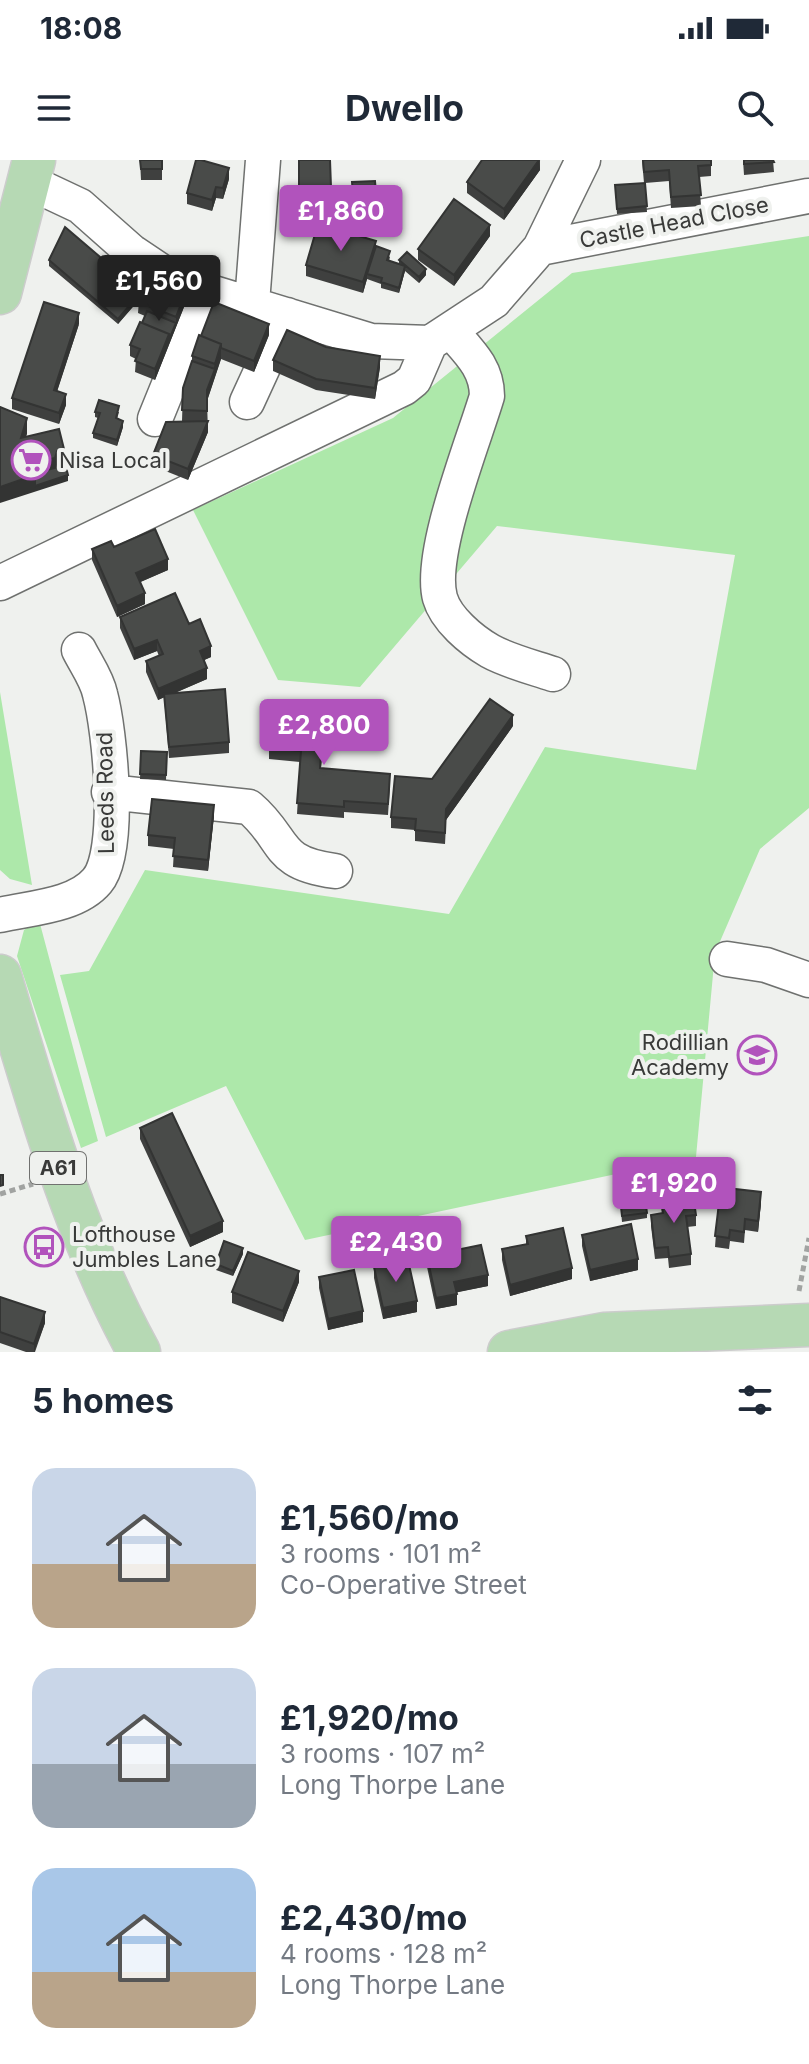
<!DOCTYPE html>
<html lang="en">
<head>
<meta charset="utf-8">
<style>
  :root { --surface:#fff; --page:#f2f2f3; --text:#1f2937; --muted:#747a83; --accent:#b153bc }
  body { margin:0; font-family:Inter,sans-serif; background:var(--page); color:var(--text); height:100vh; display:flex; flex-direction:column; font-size:30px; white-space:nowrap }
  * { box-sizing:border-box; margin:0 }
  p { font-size:26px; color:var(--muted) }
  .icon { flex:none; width:44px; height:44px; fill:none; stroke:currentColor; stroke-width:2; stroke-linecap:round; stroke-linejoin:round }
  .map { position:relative; height:1192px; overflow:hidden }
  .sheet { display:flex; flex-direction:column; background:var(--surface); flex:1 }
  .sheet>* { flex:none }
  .price { position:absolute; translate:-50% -68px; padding:0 18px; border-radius:8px; background:var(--accent); color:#fff; font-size:26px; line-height:52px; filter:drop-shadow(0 2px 4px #0008) }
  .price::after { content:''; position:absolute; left:50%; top:48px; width:24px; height:18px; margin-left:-12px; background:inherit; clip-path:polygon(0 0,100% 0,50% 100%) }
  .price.selected { background:#222; color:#fff }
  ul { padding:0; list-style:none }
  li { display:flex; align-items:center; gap:24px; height:200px; padding:0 32px }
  li span { display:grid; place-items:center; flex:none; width:224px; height:160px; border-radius:24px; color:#555 }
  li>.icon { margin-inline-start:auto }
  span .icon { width:96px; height:96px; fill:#fffc; stroke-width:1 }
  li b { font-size:34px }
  h2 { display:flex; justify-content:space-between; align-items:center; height:96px; padding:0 32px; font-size:34px }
  .status { display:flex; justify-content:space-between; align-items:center; height:56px; padding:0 40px; background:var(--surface); direction:ltr }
  .status svg { height:22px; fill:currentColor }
  header { display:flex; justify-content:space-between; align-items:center; height:104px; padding:0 32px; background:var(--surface); font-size:36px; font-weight:700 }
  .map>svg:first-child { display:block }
  .green { fill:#ade8aa }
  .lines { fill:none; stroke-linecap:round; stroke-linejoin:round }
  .minor-casing { stroke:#6f716f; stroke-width:37 }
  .major-casing { stroke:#ccc; stroke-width:45 }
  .path { stroke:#a1a3a1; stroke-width:5; stroke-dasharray:6 4; stroke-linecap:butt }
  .minor { stroke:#fff; stroke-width:34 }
  .major { stroke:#b6d9b4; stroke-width:42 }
  .wall { fill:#3f403f }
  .shaded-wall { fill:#333433 }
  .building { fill:#494b49; stroke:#333433; stroke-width:2 }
  .labels { text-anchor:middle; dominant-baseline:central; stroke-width:8; stroke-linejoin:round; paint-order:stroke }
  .shield { fill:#eff1ee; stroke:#70716f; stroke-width:2 }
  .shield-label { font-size:20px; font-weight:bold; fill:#393a39 }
  .street-label { font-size:22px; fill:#393a39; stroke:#eff1ee }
  .poi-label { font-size:22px; fill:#393a39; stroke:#eff1ee; text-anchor:start }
</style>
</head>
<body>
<div class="status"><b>18:08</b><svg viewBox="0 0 49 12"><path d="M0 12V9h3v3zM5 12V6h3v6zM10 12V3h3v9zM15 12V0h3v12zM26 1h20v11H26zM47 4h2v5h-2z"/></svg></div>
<header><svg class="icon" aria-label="menu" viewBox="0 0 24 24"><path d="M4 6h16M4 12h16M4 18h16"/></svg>Dwello<svg class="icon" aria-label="search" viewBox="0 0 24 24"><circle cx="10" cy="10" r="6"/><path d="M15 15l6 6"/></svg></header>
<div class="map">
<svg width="809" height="1192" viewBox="0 0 809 1192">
  <rect width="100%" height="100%" fill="#eff1ee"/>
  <path class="green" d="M809 76V648L760 689 715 793 696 997 305 1080 226 926 106 977 60 815 89 811 145 710 449 754 545 587 696 610 735 395 497 366 360 527 278 520 193 350 393 258 572 113Z
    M0 532 32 725 10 719 0 710Z
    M39 760 98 981 81 988 17 796 24 770Z"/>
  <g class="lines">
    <g class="minor-casing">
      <path id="minor" d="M29 22 80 46 132 92 165 114 207 131 371 181 430 183
        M540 88 808 36
        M252 143 263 0
        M450 170C468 191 487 207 487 236 473 283 428 394 440 438 446 459 471 480 490 491 508 501 532 507 553 514
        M430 183 494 141 540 88 583 0
        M247 242 287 155
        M155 259 207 131
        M0 423 404 228 414 220 430 183
        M109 632 249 647C288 680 273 703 335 711
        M0 755C30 748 76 746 97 721 122 692 110 571 100 534 97 519 86 504 79 490
        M727 799 766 805 809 820"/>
    </g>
    <g class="major-casing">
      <path id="major" d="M0 133 34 0
        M0 816C38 944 74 1074 139 1192
        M509 1192 604 1174 809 1165"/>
    </g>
    <path class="path" d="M0 1034 33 1024
      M799 1131 809 1078"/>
    <use href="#minor" class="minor"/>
    <use href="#major" class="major"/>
  </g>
  <path class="wall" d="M140 0H162V20H141Z
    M298 0H330L331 38 299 39Z
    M540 0V10L504 60 467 33V22Z
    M642 0H711V16L699 17 701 46 671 48 669 21 645 23 647 52 617 54 615 25 644 23Z
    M743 0H773L774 12 744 15Z
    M229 19 223 39 216 38 212 51 187 44V33Z
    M375 21 376 39 353 40 352 22Z
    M330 45V65L324 66 376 86 390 97 389 101 399 104V100L426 115 419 123 405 111 399 133 381 128V124L367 119 363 133 306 116V105L318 66 303 67V46Z
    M490 76 454 126 418 100V89Z
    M49 100 141 134 184 147 155 220 135 212 136 199 130 196V185L145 156 138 153 139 140 118 164 49 106Z
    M79 164 57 231 66 245 59 264 12 249V238Z
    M269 175 254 212 221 199 207 241 208 272 188 320 153 306V295L182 261 183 228 192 201V196Z
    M273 200 380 207 375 239 316 230 273 211Z
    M95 252H119L117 259 123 267 117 286 93 278V273L98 258 95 257Z
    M114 387 168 410 140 422 145 444 117 457 92 400V389Z
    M120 457 189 464 211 497 204 500 207 519 175 533 229 582V593L169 598 164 537 158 540 146 512V501L159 496 157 491 134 500 120 468Z
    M513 566 446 660 445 684 415 681V670L391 668V657L432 619Z
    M324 571 321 608 390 625 388 655 344 652V658L297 654 300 602 269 599V588Z
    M141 591 167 592 166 620 140 619Z
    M214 656 208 711 173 707 174 689 148 686V675Z
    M140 968 223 1072 190 1087 140 979Z
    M619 1028 647 1053V1058L622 1062Z
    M708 1034 761 1043 758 1072 745 1070 744 1083 730 1081 729 1089 715 1087 718 1046 708 1045Z
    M661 1040 696 1055V1066L687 1067 691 1094V1105L669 1108 668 1098 655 1099 651 1066V1055L662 1054Z
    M582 1075 638 1110 590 1121 582 1086Z
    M526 1076 572 1119 510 1136 502 1100V1089L526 1084Z
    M243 1094 233 1116 216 1110V1104Z
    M427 1096 488 1126 457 1132V1145L436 1149 427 1107Z
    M374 1107 417 1152 383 1159 374 1118Z
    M319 1117 363 1162 328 1170 319 1128Z
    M299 1122 283 1162 232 1143V1132Z
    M0 1137 45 1163 35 1192H26L0 1183Z"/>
  <path class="shaded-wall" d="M539 0 540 10 504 60V49Z
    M229 8V19L223 39V28Z
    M216 27V38L212 51V40Z
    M490 65V76L454 126V115Z
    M376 81V92L367 114V119L363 133V122Z
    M405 106V111L399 133V128Z
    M426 109V115L419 123V117Z
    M141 132V137L118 164V159Z
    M184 136V147L155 220V209L169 174 176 163V157Z
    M79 153V164L54 241V230Z
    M269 164V175L254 212V201Z
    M221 184V199L207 241V230Z
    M380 196V207L375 239V228Z
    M66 234V245L59 264V253Z
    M27 258V274L21 294V278Z
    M123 261V267L117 286V280Z
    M208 261V272L188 320V309Z
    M64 289V305L68 315V321L0 343V327L33 303 57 291Z
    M168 399V410L136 424V413Z
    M145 433V444L117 457V446Z
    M157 480V491L134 500V489Z
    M211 486V497L200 502V491Z
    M207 508V519L158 540V529Z
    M513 555V566L446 660 445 684 446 649Z
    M214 645V656L208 711V700Z
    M761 1032V1043L758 1072V1061Z
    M223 1061V1072L190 1087V1076Z
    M243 1088V1094L233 1116V1111Z
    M638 1099V1110L590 1121V1110Z
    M572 1108V1119L510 1136V1125Z
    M299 1111V1122L283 1162V1151Z
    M488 1115V1126L454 1133V1122Z
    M457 1134V1145L436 1149V1138Z
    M417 1141V1152L383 1159V1148Z
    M363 1151V1162L328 1170V1159Z
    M45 1152V1163L34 1192V1184Z"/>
  <path class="building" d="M140 0H162V9H141Z
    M196 0H201L229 8 223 28 216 27 212 40 187 33Z
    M299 0H330L331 27 299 28Z
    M482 0H539L504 49 467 22Z
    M643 0H711V5L698 6 701 35 671 37 669 10 644 12Z
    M744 0H773L774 2 744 4Z
    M375 21 376 33 353 34 352 22Z
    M645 23 647 46 617 49 615 25Z
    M454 39 490 65 454 115 418 89Z
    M330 45V60L303 61V46Z
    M318 64 376 81 363 122 306 105Z
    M65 67 141 132 118 159 49 100Z
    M376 86 390 91 387 100 405 106 399 128 381 122 382 118 367 114Z
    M407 92 426 109 419 117 399 100Z
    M147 121 184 136 176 157 138 142Z
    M44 142 79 153 54 230 66 234 59 253 12 238Z
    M214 142 269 164 254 201 221 188V184L201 176Z
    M147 151 176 163 169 180V174L142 163Z
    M140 162 169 174 155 209 135 201 140 189 130 185Z
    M287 170 326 187 380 196 375 228 316 219 273 200Z
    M199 175 221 184 215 204 192 196Z
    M192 201 215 209 207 230V251L182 250 183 228Z
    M99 240 119 246 116 258 123 261 117 280 93 273 100 253 95 252Z
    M0 247 27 258 21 278 59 269 64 289 57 291 55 298 33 303 35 315 0 327Z
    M208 261 188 309 153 295 166 262Z
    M64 299 68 315 35 326V313L55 308 57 301Z
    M155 369 168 399 136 413 145 433 117 446 92 389 111 381 114 387Z
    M175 433 189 464 200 459 211 486 200 491 207 508 158 529 146 501 163 494 157 480 134 489 120 457Z
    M225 529 229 582 169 587 164 534Z
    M490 539 513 555 446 649 445 673 415 670 416 659 391 657 395 616 432 619Z
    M271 556 324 560 320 608 390 614 388 644 344 641V647L297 643 301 591 269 588Z
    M141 591 167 592 166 615 140 614Z
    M152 639 214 645 208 700 173 696 175 678 148 675Z
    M172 953 223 1061 190 1076 140 968Z
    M0 1015H3V1025L0 1026Z
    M643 1025 647 1053 622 1056 619 1028Z
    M709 1026 761 1032 758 1061 745 1059 744 1072 730 1070 729 1078 715 1076 720 1035 708 1034Z
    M693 1035 696 1055 686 1056 691 1094 669 1097 668 1087 655 1088 651 1055 663 1053 661 1040Z
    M631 1064 638 1099 590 1110 582 1075Z
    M563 1068 572 1108 510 1125 502 1089 528 1084 526 1076Z
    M224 1081 243 1088 233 1111 216 1104Z
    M481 1085 488 1115 454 1122 457 1134 436 1138 427 1096Z
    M248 1092 299 1111 283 1151 232 1132Z
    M408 1100 417 1141 383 1148 374 1107Z
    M354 1110 363 1151 328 1159 319 1117Z
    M0 1137 45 1152 34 1184 0 1172Z"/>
  <defs>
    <g id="supermarket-ring" transform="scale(2)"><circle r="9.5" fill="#eff1ee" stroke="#b153bc" stroke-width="1.5"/><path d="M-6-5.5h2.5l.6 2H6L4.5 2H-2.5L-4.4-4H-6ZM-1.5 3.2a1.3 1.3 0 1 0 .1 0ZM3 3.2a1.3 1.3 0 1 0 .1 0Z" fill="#b153bc"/></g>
    <g id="school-ring" transform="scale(2)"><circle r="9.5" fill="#eff1ee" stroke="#b153bc" stroke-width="1.5"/><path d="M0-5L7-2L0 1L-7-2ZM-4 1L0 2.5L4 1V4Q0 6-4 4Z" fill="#b153bc"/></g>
    <g id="bus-ring" transform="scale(2)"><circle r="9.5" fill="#eff1ee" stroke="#b153bc" stroke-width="1.5"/><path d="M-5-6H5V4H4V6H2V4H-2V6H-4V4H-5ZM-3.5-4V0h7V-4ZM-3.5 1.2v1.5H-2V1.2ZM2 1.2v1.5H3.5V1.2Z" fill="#b153bc"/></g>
  </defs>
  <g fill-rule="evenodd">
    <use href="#supermarket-ring" x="31" y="300"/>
    <use href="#school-ring" x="757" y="895"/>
    <use href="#bus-ring" x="44" y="1087"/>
  </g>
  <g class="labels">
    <rect class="shield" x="30" y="992" width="56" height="32" rx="6"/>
    <g class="shield-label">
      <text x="58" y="1008">A61</text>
    </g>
    <g class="street-label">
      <text transform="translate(674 62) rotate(-11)">Castle Head Close</text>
      <text transform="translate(105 633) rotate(-91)">Leeds Road</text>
    </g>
    <g class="poi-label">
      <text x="59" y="300">Nisa Local</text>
      <text x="729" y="882" text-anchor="end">Rodillian<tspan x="729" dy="25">Academy</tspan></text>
      <text x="72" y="1074">Lofthouse<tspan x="72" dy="25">Jumbles Lane</tspan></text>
    </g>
  </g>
</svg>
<b class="price" style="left:341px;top:93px">£1,860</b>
<b class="price selected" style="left:159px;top:163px">£1,560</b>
<b class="price" style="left:324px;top:607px">£2,800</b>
<b class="price" style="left:674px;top:1065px">£1,920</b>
<b class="price" style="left:396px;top:1124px">£2,430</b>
</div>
<section class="sheet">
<h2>5 homes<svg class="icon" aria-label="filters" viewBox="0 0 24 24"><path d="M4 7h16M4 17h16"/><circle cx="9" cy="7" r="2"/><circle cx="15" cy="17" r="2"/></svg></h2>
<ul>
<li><span style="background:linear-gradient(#c9d6e8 60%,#b9a48a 0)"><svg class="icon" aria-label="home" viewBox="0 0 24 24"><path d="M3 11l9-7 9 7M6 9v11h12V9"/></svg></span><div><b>£1,560/mo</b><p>3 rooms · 101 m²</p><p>Co-Operative Street</p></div></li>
<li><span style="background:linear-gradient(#c9d6e8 60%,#9aa5b1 0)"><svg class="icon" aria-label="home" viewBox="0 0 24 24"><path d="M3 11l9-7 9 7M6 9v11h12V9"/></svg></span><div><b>£1,920/mo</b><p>3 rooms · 107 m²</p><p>Long Thorpe Lane</p></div></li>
<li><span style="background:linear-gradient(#a9c7e8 65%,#b9a48a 0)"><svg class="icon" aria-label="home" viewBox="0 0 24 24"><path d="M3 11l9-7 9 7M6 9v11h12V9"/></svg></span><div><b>£2,430/mo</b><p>4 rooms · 128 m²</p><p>Long Thorpe Lane</p></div></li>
</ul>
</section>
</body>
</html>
